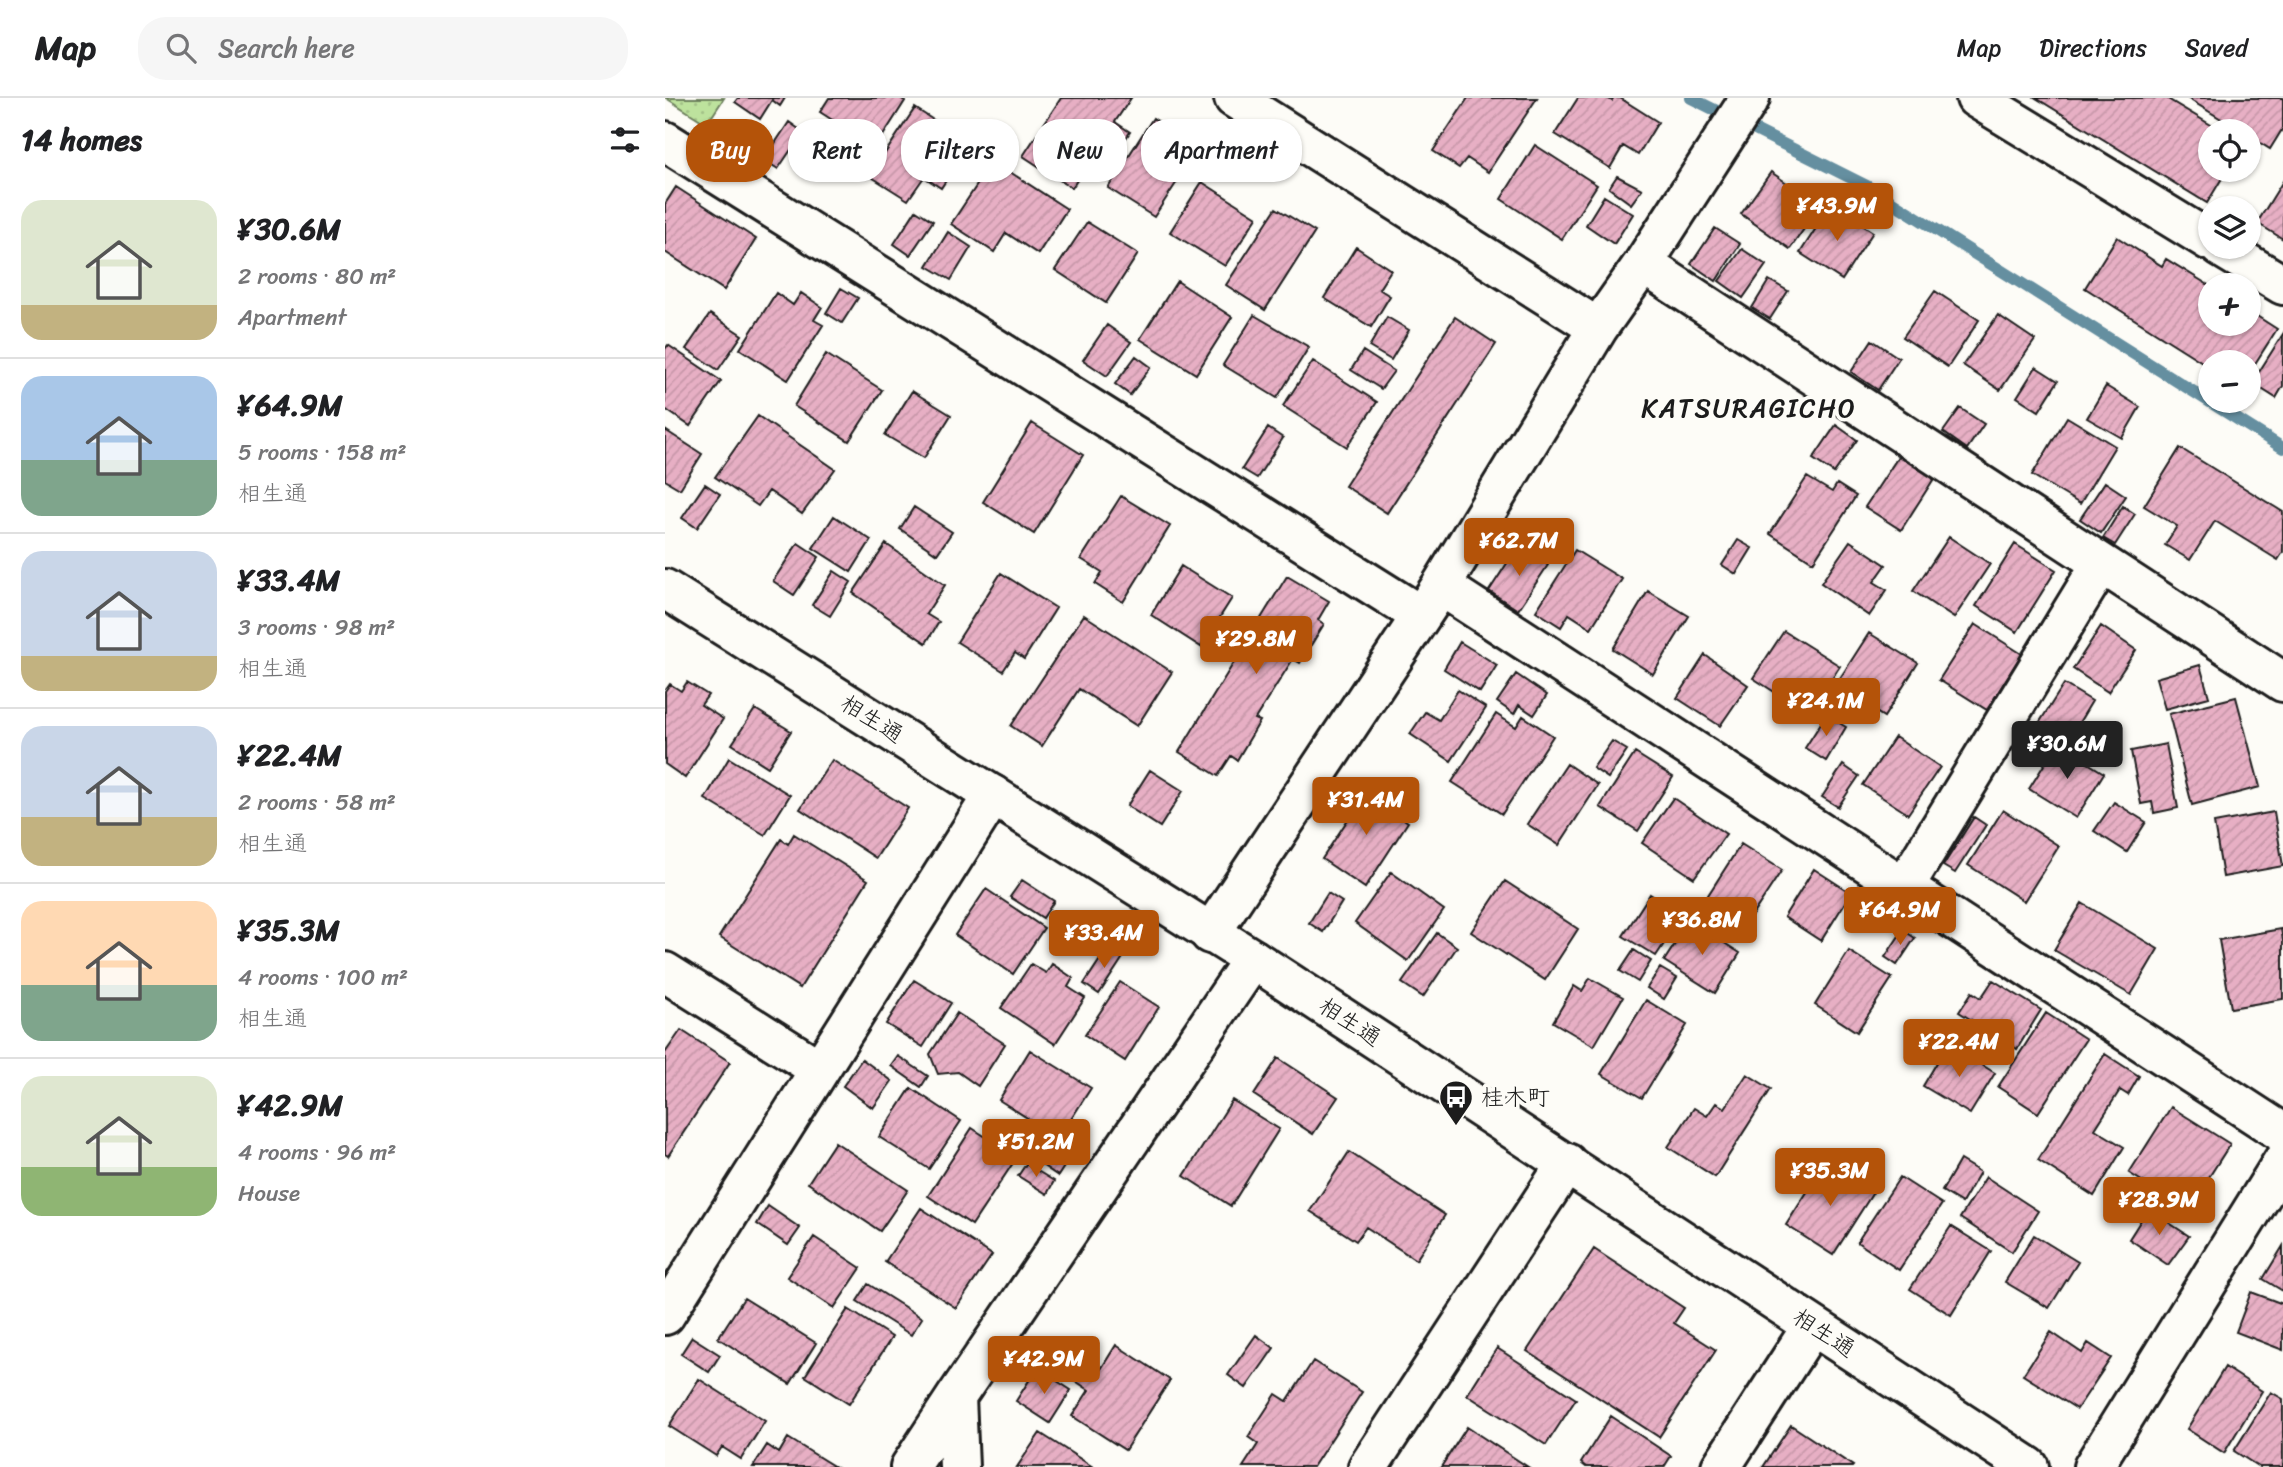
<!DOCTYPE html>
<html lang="en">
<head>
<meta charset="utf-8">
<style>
  :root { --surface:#fff; --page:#f6f6f6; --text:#202124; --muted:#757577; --line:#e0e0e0; --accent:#b45309 }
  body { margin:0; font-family:Sriracha,"Klee One",sans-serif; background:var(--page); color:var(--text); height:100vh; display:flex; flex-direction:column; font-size:26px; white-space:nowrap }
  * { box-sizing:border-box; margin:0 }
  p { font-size:23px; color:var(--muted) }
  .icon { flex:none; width:38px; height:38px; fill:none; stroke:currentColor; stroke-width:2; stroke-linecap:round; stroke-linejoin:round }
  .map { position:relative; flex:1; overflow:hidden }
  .sheet { display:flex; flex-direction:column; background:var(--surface); width:665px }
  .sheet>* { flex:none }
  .guide { position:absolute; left:21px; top:21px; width:665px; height:63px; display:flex; gap:14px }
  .buttons { position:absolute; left:1533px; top:21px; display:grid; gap:14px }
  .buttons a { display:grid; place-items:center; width:63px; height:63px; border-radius:50%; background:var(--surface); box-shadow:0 2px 5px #0004; font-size:35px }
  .price { position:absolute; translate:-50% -60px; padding:0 16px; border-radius:7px; background:var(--accent); color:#fff; font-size:23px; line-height:46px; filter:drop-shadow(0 2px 4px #0008) }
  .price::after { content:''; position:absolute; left:50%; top:42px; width:21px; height:16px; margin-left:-10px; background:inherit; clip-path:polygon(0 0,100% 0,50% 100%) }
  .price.current { background:#222; color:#fff }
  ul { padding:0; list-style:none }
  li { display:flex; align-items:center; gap:21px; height:175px; padding:0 21px }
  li+li { border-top:2px solid var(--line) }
  li span { display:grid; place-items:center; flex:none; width:196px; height:140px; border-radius:21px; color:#555 }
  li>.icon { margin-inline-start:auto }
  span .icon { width:84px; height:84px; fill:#fffc; stroke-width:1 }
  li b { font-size:30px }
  h2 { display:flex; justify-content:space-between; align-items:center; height:84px; padding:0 21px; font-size:30px }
  .tag { padding:0 24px; border-radius:28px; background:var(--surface); box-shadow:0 2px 5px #0004; font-size:24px; line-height:63px }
  .tag.current { background:var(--accent); color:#fff }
  header { display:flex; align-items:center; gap:42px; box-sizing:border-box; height:98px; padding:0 35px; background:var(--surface); border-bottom:2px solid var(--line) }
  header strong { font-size:33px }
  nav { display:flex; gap:38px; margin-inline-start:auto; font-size:24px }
  .search { width:490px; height:63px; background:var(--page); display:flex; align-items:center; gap:18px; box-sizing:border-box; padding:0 24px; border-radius:28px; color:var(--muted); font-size:26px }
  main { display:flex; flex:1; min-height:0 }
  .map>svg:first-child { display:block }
  .grass { fill:url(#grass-dots); stroke:#6c7f5c; stroke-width:2 }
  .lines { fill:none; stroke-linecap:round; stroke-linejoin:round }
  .stream { stroke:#658fa0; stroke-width:12 }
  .building { fill:url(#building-hatch); stroke:#1c1c1c; stroke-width:2 }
  .minor-casing { stroke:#1c1c1c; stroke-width:44 }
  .tertiary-casing { stroke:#1c1c1c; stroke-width:44 }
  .minor { stroke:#fdfcf7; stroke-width:38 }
  .tertiary { stroke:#fdfcf7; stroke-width:38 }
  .labels { text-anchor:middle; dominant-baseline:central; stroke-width:7; stroke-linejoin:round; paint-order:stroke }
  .street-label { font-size:23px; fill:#1c1c1c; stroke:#fdfcf7 }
  .poi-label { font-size:23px; fill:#1c1c1c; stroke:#fdfcf7; text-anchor:start }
  .quarter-label { font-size:26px; letter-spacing:2px; fill:#1c1c1c; stroke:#fdfcf7 }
</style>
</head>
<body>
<header>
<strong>Map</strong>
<div class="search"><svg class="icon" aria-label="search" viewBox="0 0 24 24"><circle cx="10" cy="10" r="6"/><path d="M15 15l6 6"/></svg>Search here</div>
<nav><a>Map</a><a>Directions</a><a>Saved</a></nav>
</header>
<main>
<section class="sheet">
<h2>14 homes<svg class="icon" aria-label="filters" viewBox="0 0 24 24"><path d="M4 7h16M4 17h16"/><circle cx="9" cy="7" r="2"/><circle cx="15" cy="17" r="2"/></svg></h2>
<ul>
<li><span style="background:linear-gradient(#dfe7d0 75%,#c2b280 0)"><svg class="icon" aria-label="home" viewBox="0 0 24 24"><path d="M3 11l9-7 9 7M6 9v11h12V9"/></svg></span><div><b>¥30.6M</b><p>2 rooms · 80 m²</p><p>Apartment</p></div></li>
<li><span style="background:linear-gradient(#a9c7e8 60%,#7fa58c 0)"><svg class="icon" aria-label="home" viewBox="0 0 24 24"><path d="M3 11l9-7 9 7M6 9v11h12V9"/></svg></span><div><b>¥64.9M</b><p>5 rooms · 158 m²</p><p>相生通</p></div></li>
<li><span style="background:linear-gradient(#c9d6e8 75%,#c2b280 0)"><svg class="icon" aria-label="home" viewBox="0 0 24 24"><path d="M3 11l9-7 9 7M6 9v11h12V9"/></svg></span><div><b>¥33.4M</b><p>3 rooms · 98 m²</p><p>相生通</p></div></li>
<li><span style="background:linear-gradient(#c9d6e8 65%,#c2b280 0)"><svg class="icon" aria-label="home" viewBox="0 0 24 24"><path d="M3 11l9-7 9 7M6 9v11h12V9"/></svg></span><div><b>¥22.4M</b><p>2 rooms · 58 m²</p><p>相生通</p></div></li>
<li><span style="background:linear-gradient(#ffd9b3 60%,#7fa58c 0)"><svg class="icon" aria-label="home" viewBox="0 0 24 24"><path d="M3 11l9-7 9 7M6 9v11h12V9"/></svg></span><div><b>¥35.3M</b><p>4 rooms · 100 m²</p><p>相生通</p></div></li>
<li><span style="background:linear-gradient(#dfe7d0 65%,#8fb573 0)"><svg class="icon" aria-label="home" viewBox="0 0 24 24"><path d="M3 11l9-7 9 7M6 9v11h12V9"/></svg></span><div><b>¥42.9M</b><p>4 rooms · 96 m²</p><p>House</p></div></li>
</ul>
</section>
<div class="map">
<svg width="1618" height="1369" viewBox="0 0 1618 1369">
  <defs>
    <pattern id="grass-dots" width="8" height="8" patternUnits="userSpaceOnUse" patternTransform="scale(1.75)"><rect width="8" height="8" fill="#bde29d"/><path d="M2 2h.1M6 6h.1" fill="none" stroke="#a2c187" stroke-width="1.8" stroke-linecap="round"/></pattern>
    <pattern id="building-hatch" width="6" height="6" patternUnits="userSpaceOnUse" patternTransform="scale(1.75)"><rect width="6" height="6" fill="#e7afc4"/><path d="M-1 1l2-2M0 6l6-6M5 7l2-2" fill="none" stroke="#c696a8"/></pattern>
  </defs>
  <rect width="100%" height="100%" fill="#fdfcf7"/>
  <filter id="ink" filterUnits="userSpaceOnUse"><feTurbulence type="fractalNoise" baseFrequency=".0143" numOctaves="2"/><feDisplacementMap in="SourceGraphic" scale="14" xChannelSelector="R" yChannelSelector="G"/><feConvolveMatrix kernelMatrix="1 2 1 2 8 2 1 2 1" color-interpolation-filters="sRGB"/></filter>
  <g filter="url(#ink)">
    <path class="grass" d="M1 0H59L42 26Z"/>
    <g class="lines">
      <path class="stream" d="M1026 0 1202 88 1618 350"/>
    </g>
    <path class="building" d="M73 0H120L115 8 107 2 95 21 70 4Z
      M164 0H235L240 3 202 63 166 41 175 27 155 14Z
      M396 0H466L450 24 465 34 445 64 430 54 407 90 358 58Z
      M803 0H872L823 74 802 60 794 70 768 53Z
      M913 0H942L947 3 949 0H955L993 24 973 57 958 48 945 70 890 36Z
      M1371 0H1501L1556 33H1545V72H1562L1542 105Z
      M1522 0H1618V30L1605 51 1584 38V33H1576Z
      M250 10 305 46 276 90 259 79 243 102 205 78Z
      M488 20 519 41 510 54 525 64 489 119 443 90Z
      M124 24 138 34 113 71 99 62Z
      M870 47 932 87 897 141 836 101Z
      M328 63 402 111 373 156 341 135 329 154 286 126Z
      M1106 74 1155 108 1125 151 1076 116Z
      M952 78 977 91 966 106 944 90Z
      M1618 83V141L1592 125Z
      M537 84 592 119 560 168 505 134Z
      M11 89 91 141 59 192 0 154V106Z
      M939 98 968 116 949 146 921 127Z
      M1166 107 1208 134 1177 182 1135 155Z
      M611 110 650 134 600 212 561 187Z
      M251 112 268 123 245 157 229 146Z
      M422 124 473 156 441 205 390 172Z
      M1050 130 1075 146 1051 183 1026 166Z
      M283 134 306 149 286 182 262 168Z
      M1452 139 1497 168 1501 161 1545 188V226H1584V213L1612 231 1584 275V264H1545V269L1420 190Z
      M691 149 726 172 714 191 725 198 706 229 659 200Z
      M1077 151 1101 167 1078 200 1054 183Z
      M1104 182 1123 193 1105 221 1087 210Z
      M512 183 567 219 531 276 475 241Z
      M176 190 193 200 177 225 161 215Z
      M1270 193 1314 222 1283 269 1238 239Z
      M111 195 128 207 136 195 157 209 149 222 158 227 123 282 75 251Z
      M45 216 77 237 53 272 21 251Z
      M589 217 644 249 612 300 558 267Z
      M1333 217 1370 242 1335 292 1298 267Z
      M722 219 744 232 726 262 704 249Z
      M790 219 831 246 722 415 680 388Z
      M442 227 466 244 442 278 418 262Z
      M1618 236V288L1611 300 1587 285Z
      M1207 242 1234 260 1213 292 1186 274Z
      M3 247 56 283 25 328 0 311V251Z
      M698 253 729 273 716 291 686 272Z
      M161 256 217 292 184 343 129 308Z
      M471 258 486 269 465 297 450 286Z
      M648 263 712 304 682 349 618 308Z
      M1371 269 1393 283 1374 313 1352 299Z
      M1441 288 1475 309 1457 340 1422 320Z
      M247 293 286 317 259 360 220 337Z
      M1295 310 1319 326 1302 351 1278 334Z
      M93 318 170 371 137 416 104 393 93 408 50 379Z
      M1402 319 1450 348 1415 406 1367 377Z
      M367 325 418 357 369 436 318 404Z
      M1171 327 1192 342 1169 375 1148 361Z
      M603 330 618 340 592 380 577 371Z
      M0 332 37 356 15 391 0 382Z
      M1515 350 1618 414V454L1613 462 1550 423 1525 462 1500 447 1512 428 1479 408Z
      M1235 356 1270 379 1236 432 1200 409Z
      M1142 379 1167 394 1172 386 1191 398 1148 464 1105 436Z
      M1440 384 1461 398 1436 435 1415 421Z
      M40 386 55 396 32 430 17 420Z
      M456 398 505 428 458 504 430 486 437 474 416 461Z
      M1458 408 1470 416 1450 447 1438 440Z
      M249 409 287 434 272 456 235 431Z
      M169 418 206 442 186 474 148 450Z
      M864 431 884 445 876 457 856 443Z
      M1284 439 1325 466 1289 520 1248 493Z
      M1073 442 1087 450 1071 476 1057 467Z
      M1185 443 1221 467 1209 484 1222 492 1204 518 1156 485Z
      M133 445 154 459 129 497 108 483Z
      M221 446 280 487 261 516 274 524 261 545 188 495Z
      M1350 446 1391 472 1352 534 1311 508Z
      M854 447 883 467 853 512 824 493Z
      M910 452 957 481 926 530 904 516 896 529 871 513Z
      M516 468 567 500 536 549 486 517Z
      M169 473 186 484 165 518 147 507Z
      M336 475 391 510 359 561 350 555 338 573 292 544Z
      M622 478 664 503 653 522 659 526 635 565 628 561 590 621 595 623 572 662 566 658 553 678 514 654Z
      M983 493 1024 518 988 576 948 551Z
      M419 517 507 574 472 628 414 591 377 648 346 628Z
      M1310 526 1357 556 1322 612 1274 582Z
      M1436 528 1471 552 1443 594 1408 571Z
      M1119 533 1175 568 1143 616 1088 580Z
      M1204 535 1253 565 1219 619 1170 588Z
      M795 544 832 567 815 594 779 571Z
      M1040 557 1083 587 1055 628 1012 600Z
      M1535 567 1544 599 1500 611 1491 580Z
      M851 576 882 597 869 617 854 607 849 616 832 604Z
      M22 584 43 597 36 607 58 621 20 680 0 666V593L5 586 16 593Z
      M1399 586 1427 603 1400 648 1371 630Z
      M793 592 821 610 786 663 745 636 760 614 774 622Z
      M1571 599 1595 689 1527 707 1504 616Z
      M90 611 126 633 103 669 67 646Z
      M831 616 851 629 858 618 888 638 837 716 787 684Z
      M1161 617 1181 629 1161 663 1140 650Z
      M1230 639 1275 669 1243 716 1198 687Z
      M947 643 962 652 943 680 928 670Z
      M1392 646 1439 675 1411 720 1364 691Z
      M1501 646 1513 710 1489 715 1487 704 1476 706 1466 653Z
      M970 655 1008 679 973 733 935 709Z
      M64 660 125 697 100 737 40 701Z
      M167 662 243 710 211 760 135 711Z
      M902 666 933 687 894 747 862 726Z
      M1178 667 1194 678 1173 709 1157 699Z
      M485 672 518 693 495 729 462 708Z
      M708 683 730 697 722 710 743 724 700 790 657 761Z
      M1008 700 1061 736 1029 780 977 745Z
      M1449 704 1481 724 1462 754 1429 733Z
      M1338 712 1394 748 1359 803 1303 767Z
      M1609 714 1618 768 1558 779 1549 725Z
      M1309 719 1321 727 1290 775 1278 768Z
      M129 736 203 782 135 890 54 839 116 741 123 746Z
      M1076 746 1117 772 1076 834 1036 808Z
      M1149 771 1186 795 1156 843 1119 819Z
      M726 774 779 812 743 863 690 825Z
      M357 782 389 803 378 820 345 799Z
      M840 783 913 831 880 882 806 834Z
      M321 791 379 830 348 876 290 837Z
      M663 795 677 804 658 834 644 825Z
      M985 796 1018 817 991 858 958 838Z
      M1417 805 1493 851 1466 897 1389 852Z
      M1025 823 1075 855 1050 895 999 863Z
      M1616 831 1618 842V901L1566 910 1554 842Z
      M1238 832 1250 840 1232 867 1220 859Z
      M772 835 792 849 758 899 737 885Z
      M444 848 459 858 434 896 419 886Z
      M969 852 986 863 973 884 955 873Z
      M1184 853 1227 880 1192 934 1150 907Z
      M366 866 381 875 387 866 408 880 403 889 420 900 390 946 336 910Z
      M995 870 1012 880 999 901 982 890Z
      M925 880 958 899 929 948 888 924 909 888 917 893Z
      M249 882 286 905 258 949 221 926Z
      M1328 882 1376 912 1352 951 1294 914 1307 894 1316 900Z
      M455 884 494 909 460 963 420 937Z
      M981 902 1022 927 977 1000 936 976Z
      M292 915 340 946 313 988 293 974 273 976 265 956Z
      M1381 915 1421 941 1373 1015 1333 989Z
      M16 932 65 964 3 1058 0 1056V955Z
      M1283 946 1330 975 1305 1016 1258 988Z
      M365 952 426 990 394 1040 334 1002Z
      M1440 956 1474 978 1463 997 1455 992 1430 1031 1459 1049 1429 1098 1373 1062Z
      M233 958 263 978 256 989 226 968Z
      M613 960 673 999 648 1036 589 997Z
      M197 961 227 983 208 1010 178 988Z
      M1082 976 1106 991 1050 1079 1003 1049 1029 1010 1042 1018 1051 1005 1060 1010Z
      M246 990 296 1023 264 1071 214 1039Z
      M567 1002 614 1031 566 1108 519 1078Z
      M1506 1009 1565 1046 1523 1112 1464 1075Z
      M356 1029 404 1061 393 1078 345 1045Z
      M307 1030 352 1059 307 1127 263 1098Z
      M170 1044 243 1092 215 1133 143 1085Z
      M684 1054 780 1117 751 1162 701 1129 691 1143 645 1113Z
      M1295 1062 1315 1074 1297 1105 1277 1093Z
      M1162 1063 1209 1093 1168 1157 1121 1127Z
      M361 1066 389 1083 382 1096 353 1078Z
      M1235 1079 1277 1106 1234 1172 1192 1144Z
      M1321 1079 1373 1113 1347 1154 1295 1120Z
      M103 1108 135 1130 123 1147 92 1126Z
      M256 1110 327 1157 291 1210 220 1164Z
      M1483 1111 1524 1138 1503 1167 1464 1141Z
      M1286 1128 1326 1153 1286 1217 1245 1191Z
      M1369 1137 1413 1164 1384 1210 1340 1184Z
      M149 1139 196 1170 169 1210 122 1179Z
      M1618 1148V1193L1598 1181Z
      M929 1151 1019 1210 1009 1225 1051 1252 994 1339 862 1253Z
      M203 1186 257 1220 246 1237 192 1203Z
      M1586 1194 1618 1206V1252L1571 1234Z
      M79 1200 151 1245 125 1286 53 1240Z
      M183 1211 227 1239 184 1306 140 1278Z
      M1386 1234 1417 1255 1423 1245 1446 1260 1412 1311 1358 1277Z
      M591 1237 609 1250 581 1290 563 1277Z
      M27 1239 55 1257 44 1274 16 1256Z
      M451 1247 505 1282 460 1352 407 1318 424 1292 403 1278 416 1258 436 1271Z
      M832 1250 911 1301 881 1347 802 1297Z
      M648 1263 697 1294 648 1369H578L593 1346 583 1339 611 1296 622 1303Z
      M1560 1269 1597 1293 1559 1355 1522 1331Z
      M372 1270 406 1292 385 1325 351 1303Z
      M34 1281 100 1323 76 1361 57 1349 51 1358 4 1328Z
      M1606 1294 1618 1301V1369H1594L1569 1353Z
      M946 1318 1006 1358 999 1369H921L916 1365Z
      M1126 1327 1188 1368 1187 1369H1098Z
      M802 1329 863 1369H776Z
      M375 1335 428 1369H352Z
      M123 1340 170 1369H88L102 1347 114 1355Z"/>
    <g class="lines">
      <g class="minor-casing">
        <path id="minor" d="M569 0 933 230
          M1311 0 1545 143
          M0 43 755 517
          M1555 149 1618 187
          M978 166 1618 584
          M776 488 1618 1035
          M1239 789 1436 466
          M545 836 776 488 933 230 978 166 1085 0
          M0 874 154 971
          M0 1217 328 697
          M245 1369 291 1299
          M294 1369 291 1299 588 861
          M703 1369 902 1065
          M1056 1369 1147 1228
          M1428 1369 1618 1063"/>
      </g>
      <g class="tertiary-casing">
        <path id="tertiary" d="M0 491 588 861 1364 1369"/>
      </g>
      <use href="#minor" class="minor"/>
      <use href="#tertiary" class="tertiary"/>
    </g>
  </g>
  <defs>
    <g id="bus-pin" transform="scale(1.75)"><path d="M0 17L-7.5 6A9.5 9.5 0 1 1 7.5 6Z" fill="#1c1c1c" stroke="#fdfcf7"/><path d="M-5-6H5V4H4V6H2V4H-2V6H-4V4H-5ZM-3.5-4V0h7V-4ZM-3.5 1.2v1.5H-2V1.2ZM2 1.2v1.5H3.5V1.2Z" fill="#fff"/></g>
  </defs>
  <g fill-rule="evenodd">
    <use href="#bus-pin" x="791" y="999"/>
  </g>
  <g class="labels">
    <g class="street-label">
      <text transform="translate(207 621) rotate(32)">相生通</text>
      <text transform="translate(685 924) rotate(33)">相生通</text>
      <text transform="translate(1159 1235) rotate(33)">相生通</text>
    </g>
    <g class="poi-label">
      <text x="816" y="999">桂木町</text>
    </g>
    <g class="quarter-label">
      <text x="1084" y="310">KATSURAGICHO</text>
    </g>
  </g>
</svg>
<div class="buttons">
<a><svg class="icon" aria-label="locate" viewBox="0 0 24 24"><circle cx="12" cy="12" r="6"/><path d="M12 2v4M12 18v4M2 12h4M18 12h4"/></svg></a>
<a><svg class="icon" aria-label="layers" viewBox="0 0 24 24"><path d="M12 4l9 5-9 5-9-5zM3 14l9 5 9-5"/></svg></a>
<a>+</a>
<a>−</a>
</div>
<b class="price" style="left:1172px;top:145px">¥43.9M</b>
<b class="price" style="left:854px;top:480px">¥62.7M</b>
<b class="price" style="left:591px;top:578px">¥29.8M</b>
<b class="price" style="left:1161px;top:640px">¥24.1M</b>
<b class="price current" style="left:1402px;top:683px">¥30.6M</b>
<b class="price" style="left:701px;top:739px">¥31.4M</b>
<b class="price" style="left:1235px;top:849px">¥64.9M</b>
<b class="price" style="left:1037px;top:859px">¥36.8M</b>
<b class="price" style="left:439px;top:872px">¥33.4M</b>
<b class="price" style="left:1294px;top:981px">¥22.4M</b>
<b class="price" style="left:371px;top:1081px">¥51.2M</b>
<b class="price" style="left:1165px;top:1110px">¥35.3M</b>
<b class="price" style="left:1494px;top:1139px">¥28.9M</b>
<b class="price" style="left:379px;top:1298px">¥42.9M</b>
<div class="guide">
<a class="tag current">Buy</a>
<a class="tag">Rent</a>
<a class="tag">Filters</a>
<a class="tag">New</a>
<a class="tag">Apartment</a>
</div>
</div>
</main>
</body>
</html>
